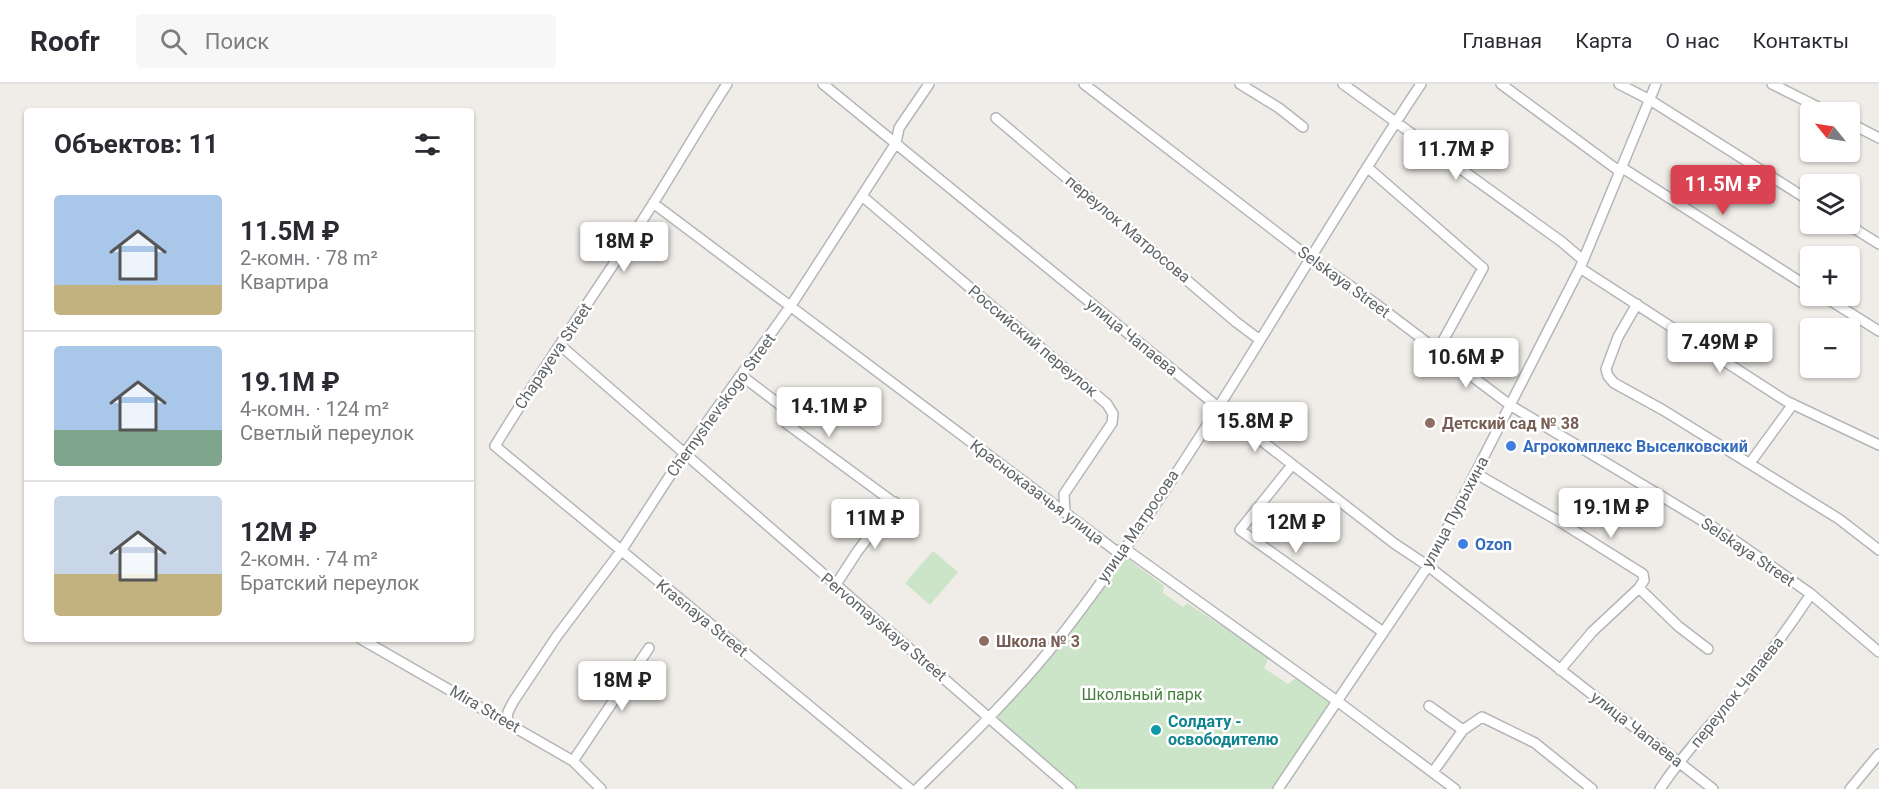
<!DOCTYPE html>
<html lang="ru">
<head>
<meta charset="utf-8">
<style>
  :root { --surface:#fff; --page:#f7f7f7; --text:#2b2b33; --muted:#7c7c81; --line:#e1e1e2; --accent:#da4452 }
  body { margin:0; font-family:Roboto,sans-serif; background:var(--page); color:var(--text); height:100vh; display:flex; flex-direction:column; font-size:22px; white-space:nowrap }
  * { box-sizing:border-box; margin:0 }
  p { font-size:20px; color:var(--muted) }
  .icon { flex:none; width:33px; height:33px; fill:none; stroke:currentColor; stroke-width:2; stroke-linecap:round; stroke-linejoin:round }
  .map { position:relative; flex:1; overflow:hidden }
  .details { position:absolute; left:24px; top:24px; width:450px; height:534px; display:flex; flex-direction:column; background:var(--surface); border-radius:6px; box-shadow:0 2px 4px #0004 }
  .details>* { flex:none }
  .needle { width:39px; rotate:300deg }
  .fabs { position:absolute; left:1800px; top:18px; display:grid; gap:12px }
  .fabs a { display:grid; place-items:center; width:60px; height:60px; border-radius:6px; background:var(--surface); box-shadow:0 2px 4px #0004; font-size:30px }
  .price { position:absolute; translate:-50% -51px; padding:0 14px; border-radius:6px; background:#fff; color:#222; font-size:20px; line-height:39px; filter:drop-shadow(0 2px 3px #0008) }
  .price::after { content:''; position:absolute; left:50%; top:36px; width:18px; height:14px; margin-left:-9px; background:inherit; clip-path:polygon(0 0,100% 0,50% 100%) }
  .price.current { background:var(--accent); color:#fff }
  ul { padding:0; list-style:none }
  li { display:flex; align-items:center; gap:18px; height:150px; padding:0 30px }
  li+li { border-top:2px solid var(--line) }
  li span { display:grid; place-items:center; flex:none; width:168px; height:120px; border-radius:6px; color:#555 }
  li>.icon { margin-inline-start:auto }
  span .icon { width:72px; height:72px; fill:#fffc; stroke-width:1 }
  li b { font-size:26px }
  h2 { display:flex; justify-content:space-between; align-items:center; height:72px; padding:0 30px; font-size:26px }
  header { display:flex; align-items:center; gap:36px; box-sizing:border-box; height:84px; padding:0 30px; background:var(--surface); border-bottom:2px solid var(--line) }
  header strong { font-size:28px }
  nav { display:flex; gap:33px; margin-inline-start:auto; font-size:21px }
  .search { width:420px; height:54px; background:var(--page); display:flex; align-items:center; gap:15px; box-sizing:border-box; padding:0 21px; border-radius:6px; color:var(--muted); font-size:22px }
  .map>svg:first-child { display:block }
  .green { fill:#cce4c7 }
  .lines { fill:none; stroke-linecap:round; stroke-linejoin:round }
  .minor-casing { stroke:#b3b6b8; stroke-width:12 }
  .minor { stroke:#fff; stroke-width:9 }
  .education-dot { fill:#8d6e63; stroke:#fff; stroke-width:2 }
  .shop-dot { fill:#3f7fe0; stroke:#fff; stroke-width:2 }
  .culture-dot { fill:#0f9aa8; stroke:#fff; stroke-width:2 }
  .labels { text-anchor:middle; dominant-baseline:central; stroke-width:5; stroke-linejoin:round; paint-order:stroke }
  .street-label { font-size:16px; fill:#5f6466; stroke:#fff }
  .education-label { font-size:16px; font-weight:bold; fill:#785e54; stroke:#fff; text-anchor:start }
  .shop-label { font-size:16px; font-weight:bold; fill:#366cbe; stroke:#fff; text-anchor:start }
  .park-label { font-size:16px; fill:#457f3d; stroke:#fff }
  .culture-label { font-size:16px; font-weight:bold; fill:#0d838f; stroke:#fff; text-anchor:start }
</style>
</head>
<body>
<header>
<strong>Roofr</strong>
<div class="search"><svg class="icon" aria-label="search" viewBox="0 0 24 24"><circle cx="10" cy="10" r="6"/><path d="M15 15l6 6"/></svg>Поиск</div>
<nav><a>Главная</a><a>Карта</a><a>О нас</a><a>Контакты</a></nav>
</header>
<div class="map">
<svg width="1879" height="705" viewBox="0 0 1879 705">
  <rect width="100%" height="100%" fill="#f0ede8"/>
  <path class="green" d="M933 467 958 488 930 521 905 499Z
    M1122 470 1164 502 1163 509 1183 523 1187 519 1269 573 1264 584 1288 600 1297 593 1331 617 1273 705H1076L1000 638 998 632 1002 625Z"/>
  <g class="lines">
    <g class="minor-casing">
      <path id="minor" d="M727 0C697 46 670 94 640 140 592 214 541 286 495 362L910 705
        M823 0 1218 323 1395 460 1428 482 1713 705
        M1084 0 1310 174 1376 220 1510 321 1731 454 1811 510 1879 568
        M1240 0 1279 24 1303 43
        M1343 0 1562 158 1583 176
        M1501 0 1619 87
        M1619 0 1650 16 1810 117
        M1772 0 1828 28
        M996 34 1236 238 1260 256
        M1850 39 1879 54
        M1367 83 1483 184 1438 266
        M1621 83 1810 204
        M862 112 1107 320 1113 330 1112 339 1064 410 1065 429
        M653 119 1116 467 1124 464 1337 617 1455 705
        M1847 140 1879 160
        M1580 184 1786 317 1879 361
        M1823 212 1879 247
        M1637 220 1618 253 1606 285 1608 292 1614 299 1663 326 1839 435 1879 466
        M561 262 1071 705
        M742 292 792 330 787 340 912 432
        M1750 379 1793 320
        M1292 381 1240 446 1383 548
        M1475 389 1562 439 1643 490 1644 496 1639 504 1678 542 1708 565
        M835 502 857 468 895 418
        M361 555 573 677 601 705
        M1560 586 1592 548 1639 504
        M1429 622 1463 646 1482 633 1535 659 1592 705
        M507 637 508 628 513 618 557 552 621 467 684 370 790 223 896 59 899 44 929 0
        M573 677 649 564
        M1433 688 1463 646
        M917 705C966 657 1015 610 1057 557 1194 382 1298 184 1421 0
        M1278 705 1428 482 1580 184 1656 0
        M1660 705C1687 664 1723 628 1754 589 1774 564 1793 537 1811 510
        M1850 705 1879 670"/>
    </g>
    <use href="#minor" class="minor"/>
  </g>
  <g class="education-dot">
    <circle cx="1430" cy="339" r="6"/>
    <circle cx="984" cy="557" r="6"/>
  </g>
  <g class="shop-dot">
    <circle cx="1511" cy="362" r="6"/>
    <circle cx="1463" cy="460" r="6"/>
  </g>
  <circle class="culture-dot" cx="1156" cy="646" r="6"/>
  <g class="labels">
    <g class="street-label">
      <text transform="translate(1128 145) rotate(40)">переулок Матросова</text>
      <text transform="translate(1344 198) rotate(36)">Selskaya Street</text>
      <text transform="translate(1132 253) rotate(39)">улица Чапаева</text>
      <text transform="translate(1033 257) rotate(40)">Российский переулок</text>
      <text transform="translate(553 272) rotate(-56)">Chapayeva Street</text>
      <text transform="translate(721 321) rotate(-54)">Chernyshevskogo Street</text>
      <text transform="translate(1037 408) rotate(37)">Красноказачья улица</text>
      <text transform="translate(1455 428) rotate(-62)">улица Пурыхина</text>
      <text transform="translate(1138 442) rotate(-56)">улица Матросова</text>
      <text transform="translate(1748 468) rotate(34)">Selskaya Street</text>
      <text transform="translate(702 534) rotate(39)">Krasnaya Street</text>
      <text transform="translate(884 543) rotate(40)">Pervomayskaya Street</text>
      <text transform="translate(1737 608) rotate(-51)">переулок Чапаева</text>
      <text transform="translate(485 625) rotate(30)">Mira Street</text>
      <text transform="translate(1637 645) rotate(38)">улица Чапаева</text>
    </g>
    <g class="education-label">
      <text x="1442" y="339">Детский сад № 38</text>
      <text x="996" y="557">Школа № 3</text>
    </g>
    <g class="shop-label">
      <text x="1523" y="362">Агрокомплекс Выселковский</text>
      <text x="1475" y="460">Ozon</text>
    </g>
    <g class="park-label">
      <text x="1142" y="610">Школьный парк</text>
    </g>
    <g class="culture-label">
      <text x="1168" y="637">Солдату -<tspan x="1168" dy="18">освободителю</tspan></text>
    </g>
  </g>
</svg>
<div class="fabs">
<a><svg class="needle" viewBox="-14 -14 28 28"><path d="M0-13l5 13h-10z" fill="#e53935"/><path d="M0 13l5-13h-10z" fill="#7c7c81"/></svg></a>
<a><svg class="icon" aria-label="layers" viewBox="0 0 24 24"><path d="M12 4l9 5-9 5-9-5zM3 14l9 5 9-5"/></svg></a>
<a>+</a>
<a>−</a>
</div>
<b class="price" style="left:1456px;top:97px">11.7M ₽</b>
<b class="price current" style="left:1723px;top:132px">11.5M ₽</b>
<b class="price" style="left:624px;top:189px">18M ₽</b>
<b class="price" style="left:1720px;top:290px">7.49M ₽</b>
<b class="price" style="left:1466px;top:305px">10.6M ₽</b>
<b class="price" style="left:829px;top:354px">14.1M ₽</b>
<b class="price" style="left:1255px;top:369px">15.8M ₽</b>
<b class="price" style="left:1611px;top:455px">19.1M ₽</b>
<b class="price" style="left:875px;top:466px">11M ₽</b>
<b class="price" style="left:1296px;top:470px">12M ₽</b>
<b class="price" style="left:622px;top:628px">18M ₽</b>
<section class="details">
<h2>Объектов: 11<svg class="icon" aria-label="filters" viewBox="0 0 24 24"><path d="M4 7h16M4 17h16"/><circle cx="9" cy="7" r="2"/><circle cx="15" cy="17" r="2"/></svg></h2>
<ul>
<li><span style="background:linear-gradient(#a9c7e8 75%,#c2b280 0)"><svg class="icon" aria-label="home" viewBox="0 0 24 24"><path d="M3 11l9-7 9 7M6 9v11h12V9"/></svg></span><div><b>11.5M ₽</b><p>2-комн. · 78 m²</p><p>Квартира</p></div></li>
<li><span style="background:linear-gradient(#a9c7e8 70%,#7fa58c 0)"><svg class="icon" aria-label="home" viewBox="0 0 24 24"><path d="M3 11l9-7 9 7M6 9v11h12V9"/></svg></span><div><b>19.1M ₽</b><p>4-комн. · 124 m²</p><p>Светлый переулок</p></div></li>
<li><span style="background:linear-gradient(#c9d6e8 65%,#c2b280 0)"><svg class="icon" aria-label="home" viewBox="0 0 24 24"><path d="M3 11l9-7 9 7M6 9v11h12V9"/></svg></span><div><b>12M ₽</b><p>2-комн. · 74 m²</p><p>Братский переулок</p></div></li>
</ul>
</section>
</div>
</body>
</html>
